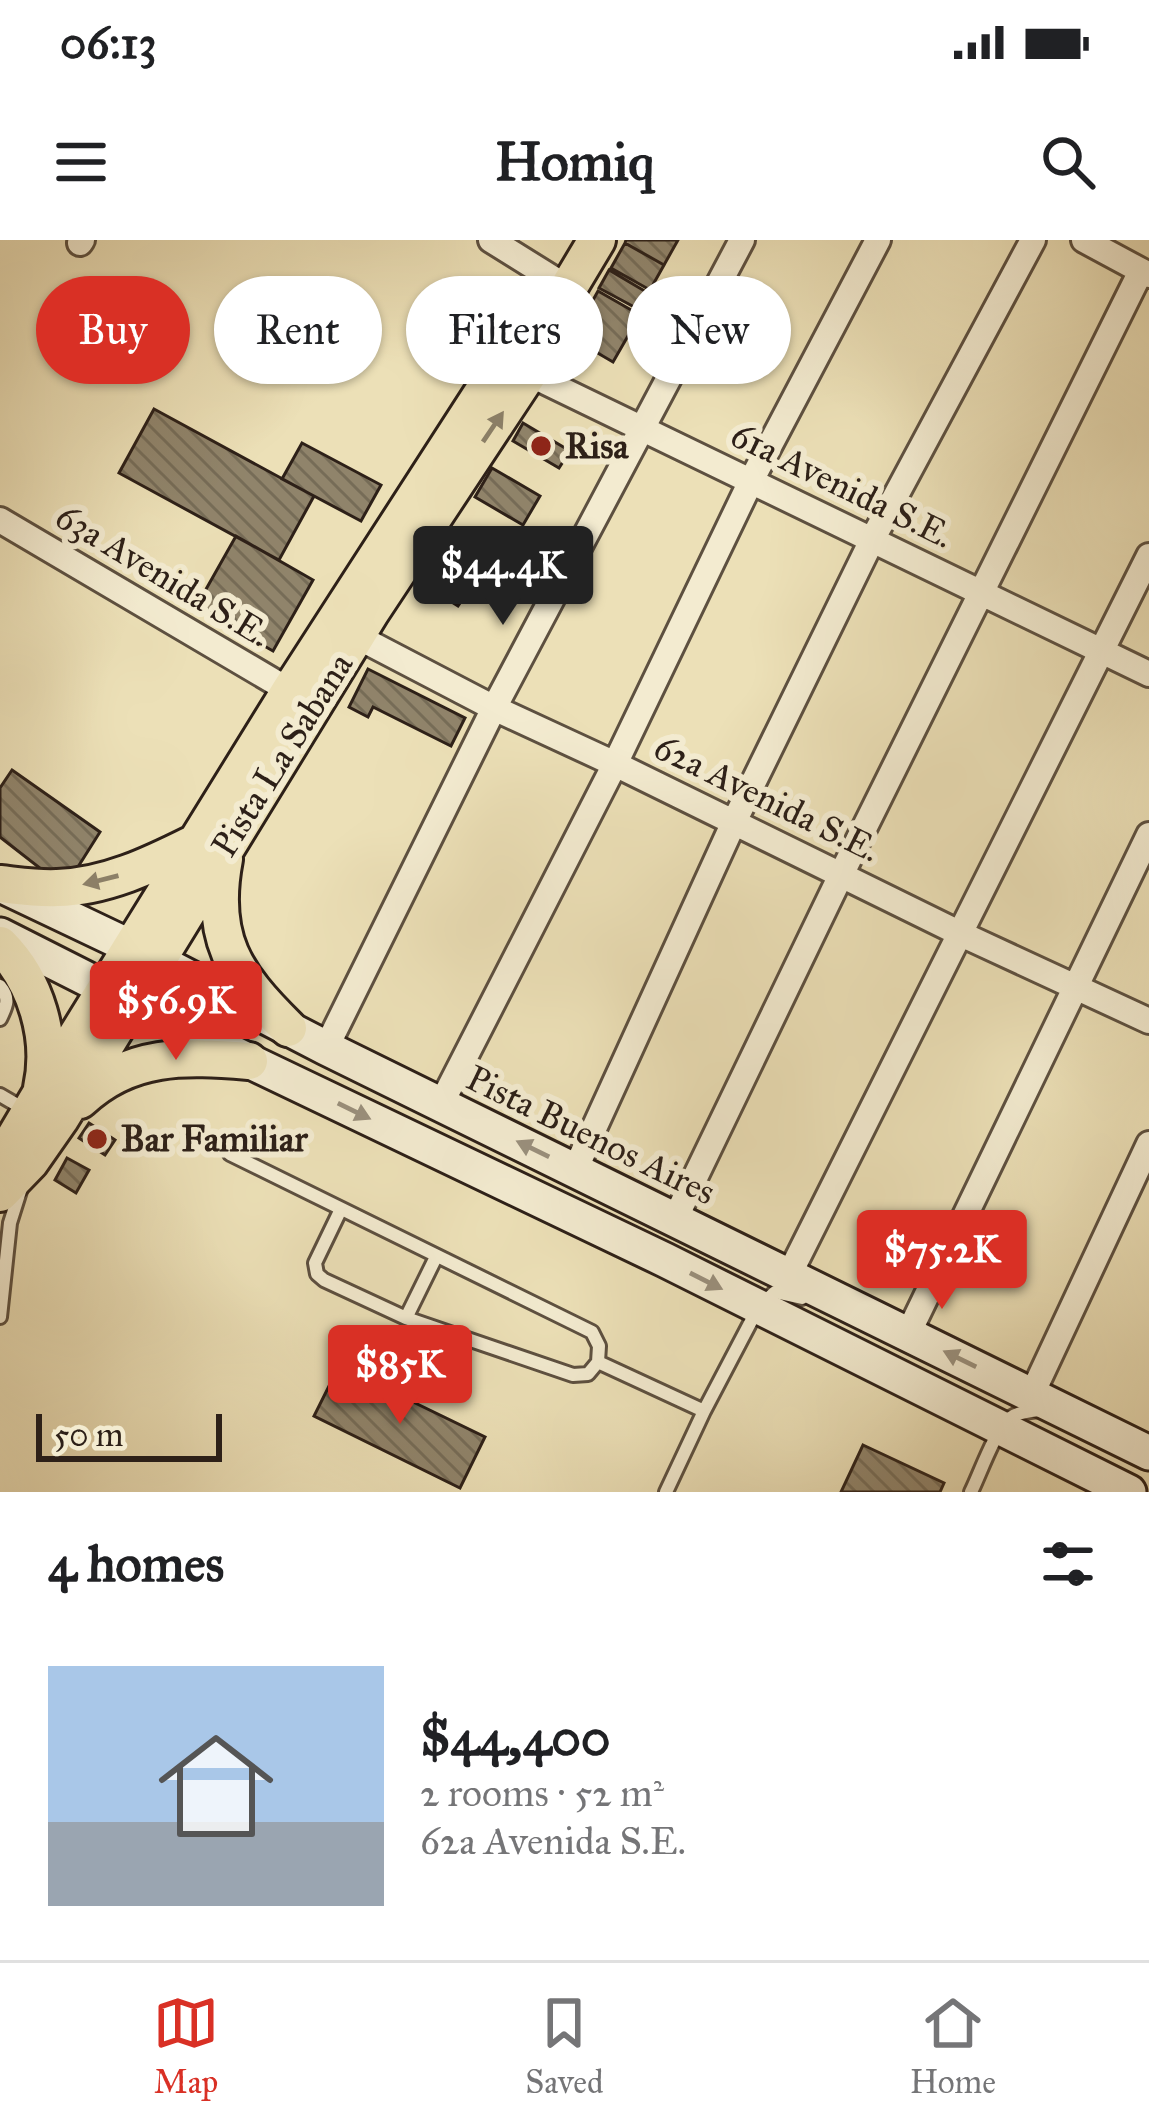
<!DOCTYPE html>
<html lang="en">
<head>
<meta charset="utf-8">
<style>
  :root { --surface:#fff; --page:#f2f2f2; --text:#202124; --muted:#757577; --line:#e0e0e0; --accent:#d93025 }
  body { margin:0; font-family:"IM FELL Great Primer",serif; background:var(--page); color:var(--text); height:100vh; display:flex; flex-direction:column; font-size:45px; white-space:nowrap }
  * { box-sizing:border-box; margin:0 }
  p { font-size:39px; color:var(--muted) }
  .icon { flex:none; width:66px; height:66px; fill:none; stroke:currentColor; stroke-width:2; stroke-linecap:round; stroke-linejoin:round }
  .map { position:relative; height:1252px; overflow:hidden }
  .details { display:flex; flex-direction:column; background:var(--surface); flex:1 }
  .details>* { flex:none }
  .top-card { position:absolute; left:36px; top:36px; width:1077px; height:108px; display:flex; gap:24px }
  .scale { position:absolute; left:36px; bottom:30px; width:186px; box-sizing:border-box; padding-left:12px; border:6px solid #2d2018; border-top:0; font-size:33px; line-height:42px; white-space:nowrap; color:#2d2018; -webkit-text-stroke:9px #f3ebd0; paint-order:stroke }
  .price { position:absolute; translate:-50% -102px; padding:0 27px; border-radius:12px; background:var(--accent); color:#fff; font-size:39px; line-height:78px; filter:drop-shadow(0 3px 6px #0008) }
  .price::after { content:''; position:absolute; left:50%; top:72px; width:36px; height:27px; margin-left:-18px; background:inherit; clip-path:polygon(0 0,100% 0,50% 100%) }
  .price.current { background:#222; color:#fff }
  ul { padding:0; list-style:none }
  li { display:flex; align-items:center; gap:36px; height:300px; padding:0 48px }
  li span { display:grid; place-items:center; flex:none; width:336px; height:240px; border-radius:0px; color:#555 }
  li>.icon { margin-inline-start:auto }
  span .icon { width:144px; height:144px; fill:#fffc; stroke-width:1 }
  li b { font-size:51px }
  h2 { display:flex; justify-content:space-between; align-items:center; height:144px; padding:0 48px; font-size:51px }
  .chip { padding:0 42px; border-radius:54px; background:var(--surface); box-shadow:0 3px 9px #0004; font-size:42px; line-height:108px }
  .chip.current { background:var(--accent); color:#fff }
  .status { display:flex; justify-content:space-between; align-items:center; height:84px; padding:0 60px; background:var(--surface); direction:ltr }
  .status svg { height:33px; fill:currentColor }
  header { display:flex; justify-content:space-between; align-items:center; height:156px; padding:0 48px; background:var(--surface); font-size:54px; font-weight:700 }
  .tab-bar { display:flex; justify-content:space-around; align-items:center; height:168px; border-top:3px solid var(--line); background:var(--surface); font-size:33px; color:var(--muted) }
  .tab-bar a { display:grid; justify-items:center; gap:6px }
  .tab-bar .current { color:var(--accent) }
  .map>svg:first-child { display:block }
  .building { fill:url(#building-back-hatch); stroke:#2d2018; stroke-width:3 }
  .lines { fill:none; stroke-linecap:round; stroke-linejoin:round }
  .lane-casing { stroke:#5d5040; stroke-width:18 }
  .street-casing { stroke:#5d5040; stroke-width:30 }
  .secondary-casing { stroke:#2d2018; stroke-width:39 }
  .primary-casing { stroke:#2d2018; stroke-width:42 }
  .lane { stroke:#f3ebd0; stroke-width:12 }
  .street { stroke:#f3ebd0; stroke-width:24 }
  .secondary { stroke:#f3ebd0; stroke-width:33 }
  .primary { stroke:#ece0b7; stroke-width:36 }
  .oneway { fill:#8c8068 }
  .oneway2 { fill:#9a907d }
  .poi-dot { fill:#8f2418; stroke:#f3ebd0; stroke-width:4.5 }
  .labels { text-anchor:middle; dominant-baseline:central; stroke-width:12; stroke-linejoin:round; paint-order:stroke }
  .poi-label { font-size:36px; font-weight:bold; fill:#2d2018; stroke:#f3ebd0; text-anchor:start }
  .street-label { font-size:36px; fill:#2d2018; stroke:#f3ebd0 }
</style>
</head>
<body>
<div class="status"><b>06:13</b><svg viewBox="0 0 49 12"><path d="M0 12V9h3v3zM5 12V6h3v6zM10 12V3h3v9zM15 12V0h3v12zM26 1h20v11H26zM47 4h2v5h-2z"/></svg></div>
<header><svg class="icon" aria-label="menu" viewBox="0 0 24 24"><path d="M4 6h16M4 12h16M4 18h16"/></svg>Homiq<svg class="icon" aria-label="search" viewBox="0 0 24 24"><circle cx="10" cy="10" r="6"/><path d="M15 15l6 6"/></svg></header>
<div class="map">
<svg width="1149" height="1252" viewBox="0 0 1149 1252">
  <defs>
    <pattern id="building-back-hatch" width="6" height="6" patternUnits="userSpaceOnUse" patternTransform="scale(3)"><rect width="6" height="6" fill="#90846b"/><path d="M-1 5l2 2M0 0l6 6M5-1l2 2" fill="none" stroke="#766c57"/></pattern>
  </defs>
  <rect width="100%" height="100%" fill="#ece0b7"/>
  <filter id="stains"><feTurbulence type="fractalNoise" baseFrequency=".00167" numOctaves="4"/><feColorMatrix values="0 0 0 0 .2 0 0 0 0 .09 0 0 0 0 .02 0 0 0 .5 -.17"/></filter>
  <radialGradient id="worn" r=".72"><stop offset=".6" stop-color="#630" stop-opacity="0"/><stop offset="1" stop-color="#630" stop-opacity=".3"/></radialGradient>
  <path class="building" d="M626 0H678L664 25 625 3Z
    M625 3 664 25 650 50 611 28Z
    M609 30 648 53 638 69 599 48Z
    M446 47 503 76 485 109 429 80Z
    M598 51 640 75 613 122 572 98Z
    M154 169 314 256 279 320 119 233Z
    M523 183 570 211 559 228 513 201Z
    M302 203 381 245 361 281 282 239Z
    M492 228 540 256 523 285 475 257Z
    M236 296 313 340 273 411 196 367Z
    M441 310 479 335 467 353 429 328Z
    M429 328 467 353 458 366 420 342Z
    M368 429 465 478 451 506 373 467 368 477 349 467Z
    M12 530 100 592 69 641 41 629 0 597V548Z
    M89 883 115 900 105 915 79 898Z
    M67 918 89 930 76 953 55 940Z
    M339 1126 485 1197 460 1248 314 1176Z
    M863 1205 944 1243 940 1252H841Z"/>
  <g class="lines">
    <g class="lane-casing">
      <path id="lane" d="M0 746C10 758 7 765 0 779
        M0 855 24 869
        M230 914 592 1092 599 1106 598 1122 704 1171
        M341 969 315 1023 317 1034 324 1040 406 1078 573 1135 588 1134 598 1122
        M0 1077 10 983 21 948
        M406 1078 436 1017
        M666 1252 704 1171 758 1068 775 1052 802 1058
        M971 1252C980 1234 995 1190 1010 1178 1018 1172 1030 1171 1040 1170"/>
    </g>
    <g class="street-casing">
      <path id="street" d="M491 0 568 48
        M1084 0 1149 35
        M80 3 82 0
        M519 129 1149 434
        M0 280 290 451
        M356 396 494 468 615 524 961 694 1149 781
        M326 808 494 468 742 0
        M441 864 615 524 751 241 878 0
        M575 930 734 582 872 300 1033 0
        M675 979 841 635 1141 31
        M789 1035 1149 316
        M908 1094 1149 595
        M1032 1154 1149 904"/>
    </g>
    <g class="secondary-casing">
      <path id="secondary" d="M5 647 131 707 326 808 1149 1213
        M0 695 249 821 665 1020 1129 1252"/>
    </g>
    <g class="primary-casing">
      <path id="primary" d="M224 619C209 698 234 735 288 788
        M0 644C19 646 38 649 57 648 105 647 151 625 193 604
        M0 705C36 741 53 798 42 848
        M80 860C130 813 185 816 249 821
        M0 931 7 911 39 857 290 451 518 98 554 72
        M0 953 30 922 60 879 370 373 528 134 544 105 554 72 597 0"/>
    </g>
    <use href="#lane" class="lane"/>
    <use href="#street" class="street"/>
    <use href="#secondary" class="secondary"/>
    <use href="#primary" class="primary"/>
  </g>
  <defs><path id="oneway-solid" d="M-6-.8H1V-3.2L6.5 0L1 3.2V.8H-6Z" transform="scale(3)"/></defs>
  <g class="oneway">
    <use href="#oneway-solid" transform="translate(493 187) rotate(-56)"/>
    <use href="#oneway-solid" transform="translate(101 640) rotate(166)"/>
  </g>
  <g class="oneway2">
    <use href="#oneway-solid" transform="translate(354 871) rotate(26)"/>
    <use href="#oneway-solid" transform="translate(533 909) rotate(-154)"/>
    <use href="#oneway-solid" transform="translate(706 1041) rotate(27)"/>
    <use href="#oneway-solid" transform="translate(960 1119) rotate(-154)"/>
  </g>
  <g class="poi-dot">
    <circle cx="541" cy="206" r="12"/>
    <circle cx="97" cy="899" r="12"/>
  </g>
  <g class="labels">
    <g class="poi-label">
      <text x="565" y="206">Risa</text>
      <text x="121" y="899">Bar Familiar</text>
    </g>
    <g class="street-label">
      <text transform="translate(842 245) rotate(26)">61a Avenida S.E.</text>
      <text transform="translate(163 335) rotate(31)">63a Avenida S.E.</text>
      <text transform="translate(282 515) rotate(-58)">Pista La Sabana</text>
      <text transform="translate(767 558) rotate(26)">62a Avenida S.E.</text>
      <text transform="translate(591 895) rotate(26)">Pista Buenos Aires</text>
    </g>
  </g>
  <rect width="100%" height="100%" filter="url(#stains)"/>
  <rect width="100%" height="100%" fill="url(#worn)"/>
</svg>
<div class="scale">50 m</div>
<b class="price current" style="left:503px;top:388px">$44.4K</b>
<b class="price" style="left:176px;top:823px">$56.9K</b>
<b class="price" style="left:942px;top:1072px">$75.2K</b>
<b class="price" style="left:400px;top:1187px">$85K</b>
<div class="top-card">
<a class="chip current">Buy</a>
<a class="chip">Rent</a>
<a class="chip">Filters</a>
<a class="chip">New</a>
</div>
</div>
<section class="details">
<h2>4 homes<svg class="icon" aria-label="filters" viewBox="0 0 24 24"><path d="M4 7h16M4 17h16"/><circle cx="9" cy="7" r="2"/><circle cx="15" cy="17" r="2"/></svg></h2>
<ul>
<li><span style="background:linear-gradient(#a9c7e8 65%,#9aa5b1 0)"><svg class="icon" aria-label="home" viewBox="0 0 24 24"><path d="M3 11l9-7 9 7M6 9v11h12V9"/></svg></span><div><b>$44,400</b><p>2 rooms · 52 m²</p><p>62a Avenida S.E.</p></div></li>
</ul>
</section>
<nav class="tab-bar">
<a class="current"><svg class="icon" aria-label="map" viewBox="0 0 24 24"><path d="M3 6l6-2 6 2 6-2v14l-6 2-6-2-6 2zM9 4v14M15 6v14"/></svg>Map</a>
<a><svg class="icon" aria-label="saved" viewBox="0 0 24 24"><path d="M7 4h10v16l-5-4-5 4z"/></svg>Saved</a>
<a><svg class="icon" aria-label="home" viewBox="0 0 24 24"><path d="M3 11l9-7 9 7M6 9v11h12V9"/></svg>Home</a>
</nav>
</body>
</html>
